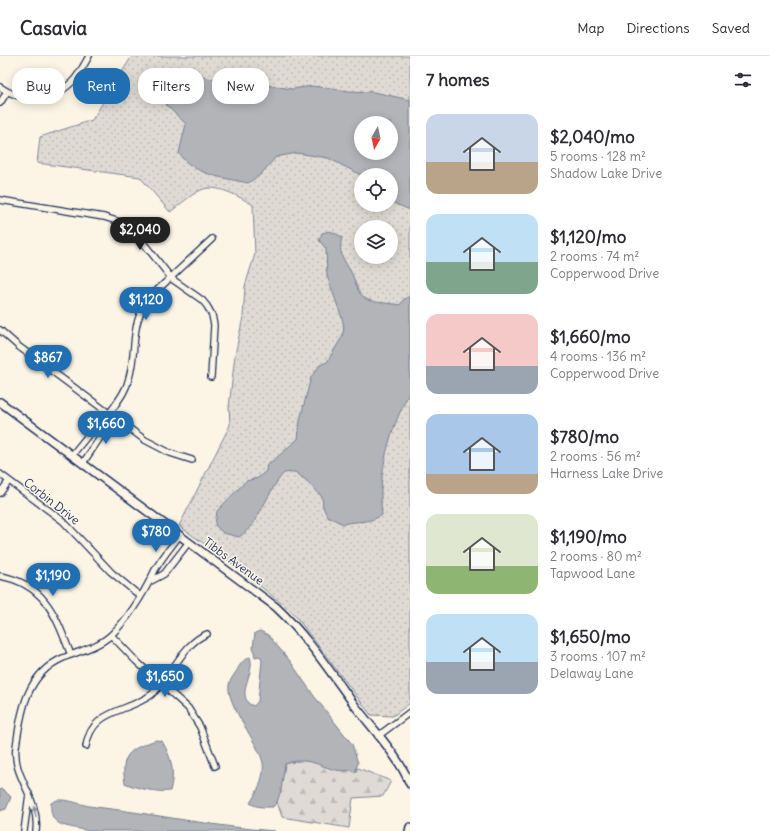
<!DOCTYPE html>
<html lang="en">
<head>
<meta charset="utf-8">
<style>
  :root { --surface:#fff; --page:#f7f7f7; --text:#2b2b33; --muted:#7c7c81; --line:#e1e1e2; --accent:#1f6fb2 }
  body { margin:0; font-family:Delius,sans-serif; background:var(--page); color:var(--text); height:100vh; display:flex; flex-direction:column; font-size:15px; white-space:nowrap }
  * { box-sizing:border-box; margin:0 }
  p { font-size:13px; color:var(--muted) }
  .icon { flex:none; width:22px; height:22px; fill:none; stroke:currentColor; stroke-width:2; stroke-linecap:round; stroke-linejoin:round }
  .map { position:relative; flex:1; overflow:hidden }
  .sheet { display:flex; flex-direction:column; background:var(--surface); width:360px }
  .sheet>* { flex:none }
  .hud { position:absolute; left:12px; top:12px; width:338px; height:36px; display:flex; gap:8px }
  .needle { width:26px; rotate:189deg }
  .controls { position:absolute; left:354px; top:60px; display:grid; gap:8px }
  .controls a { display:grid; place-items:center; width:44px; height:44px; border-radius:50%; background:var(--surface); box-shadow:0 2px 10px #0003; font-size:20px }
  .price { position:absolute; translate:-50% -34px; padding:0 9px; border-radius:14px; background:var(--accent); color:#fff; font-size:13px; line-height:26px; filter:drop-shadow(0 1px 2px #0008) }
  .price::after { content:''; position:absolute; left:50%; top:24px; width:12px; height:9px; margin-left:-6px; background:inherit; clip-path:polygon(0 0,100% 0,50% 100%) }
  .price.current { background:#222; color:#fff }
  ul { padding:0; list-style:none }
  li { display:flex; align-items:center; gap:12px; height:100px; padding:0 16px }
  li span { display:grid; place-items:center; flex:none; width:112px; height:80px; border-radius:12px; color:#555 }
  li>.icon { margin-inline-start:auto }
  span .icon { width:48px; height:48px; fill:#fffc; stroke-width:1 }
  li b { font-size:17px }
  h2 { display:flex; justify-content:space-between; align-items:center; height:48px; padding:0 16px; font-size:17px }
  .tag { padding:0 14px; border-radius:16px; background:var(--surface); box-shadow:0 2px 10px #0003; font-size:14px; line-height:36px }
  .tag.current { background:var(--accent); color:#fff }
  header { display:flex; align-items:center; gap:24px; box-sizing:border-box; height:56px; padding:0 20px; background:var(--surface); border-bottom:1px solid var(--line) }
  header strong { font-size:19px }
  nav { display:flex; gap:22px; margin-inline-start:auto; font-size:14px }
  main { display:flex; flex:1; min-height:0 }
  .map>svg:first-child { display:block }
  .grass { fill:url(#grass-dots); stroke:#7d8599; fill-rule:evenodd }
  .forest { fill:url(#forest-firs); stroke:#7d8599 }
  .water { fill:#b2b4b8; stroke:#767f94; fill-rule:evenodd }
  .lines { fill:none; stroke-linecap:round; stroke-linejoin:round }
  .minor-casing { stroke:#1b2f5e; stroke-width:8 }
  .tertiary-casing { stroke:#1b2f5e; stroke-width:10 }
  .minor { stroke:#fcf5e5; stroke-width:5.5 }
  .tertiary { stroke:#fcf5e5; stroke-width:7 }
  .oneway { fill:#8c92a2 }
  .labels { text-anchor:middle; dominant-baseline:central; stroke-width:3; stroke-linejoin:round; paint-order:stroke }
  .street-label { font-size:12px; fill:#1b2f5e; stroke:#fcf5e5 }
</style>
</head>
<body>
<header>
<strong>Casavia</strong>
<nav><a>Map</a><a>Directions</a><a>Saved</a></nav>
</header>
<main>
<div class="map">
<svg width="410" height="775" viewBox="0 0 410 775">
  <defs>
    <pattern id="grass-dots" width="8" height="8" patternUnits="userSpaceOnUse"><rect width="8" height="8" fill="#dfdbd4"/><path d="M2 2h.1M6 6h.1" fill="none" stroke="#bfbcb8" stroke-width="1.8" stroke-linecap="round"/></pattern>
    <pattern id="forest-firs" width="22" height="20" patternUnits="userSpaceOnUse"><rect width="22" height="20" fill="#dfdbd4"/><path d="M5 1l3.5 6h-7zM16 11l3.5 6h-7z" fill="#bfbcb8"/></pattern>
  </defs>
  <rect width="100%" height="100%" fill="#fcf5e5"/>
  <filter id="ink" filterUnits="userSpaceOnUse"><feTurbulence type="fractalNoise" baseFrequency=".025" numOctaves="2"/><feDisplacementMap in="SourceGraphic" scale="8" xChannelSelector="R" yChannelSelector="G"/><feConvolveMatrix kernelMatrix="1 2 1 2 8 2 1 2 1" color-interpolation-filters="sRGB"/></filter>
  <g filter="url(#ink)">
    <path class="grass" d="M132 0H410V647L393 660 371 659 294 558 236 510 179 470 230 369 229 351 235 299 243 261 245 230 255 198 253 149C240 141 216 127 201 134 190 139 180 149 170 156L140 121 37 107 40 81 92 64ZM361 67H391V97H361ZM361 119H391V149H361ZM361 171H391V201H361Z"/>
    <path class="forest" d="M300 704C305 705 311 705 316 706 328 710 338 717 351 713L355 717 358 712 391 725 383 740 353 742 349 772 282 761 277 746 285 708Z"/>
    <path class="water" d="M201 19 210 23 228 22 250 23 266 29 292 33 312 30 349 35 374 36 410 44V154L391 146V119H361L328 102 297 97 276 101 260 119 248 127C225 122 192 119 179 97L186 68 166 49 168 41 174 39 184 26ZM361 67H391V97H361Z
      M330 175 342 181C338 198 343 202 351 216 356 225 356 237 366 243 372 247 392 247 400 249L404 243 410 240V336C390 372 377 418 382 459 368 468 358 464 343 468L327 460 323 451 322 441 307 425 295 416 284 417C267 435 259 469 239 481L223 477 215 469 217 455 246 425 258 422 266 415 267 408C279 402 287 391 298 383L300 364 311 321 320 309 327 306 342 281 344 271 342 262 327 220 326 193 319 184 322 177Z
      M260 575 268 579 290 605 314 640 352 688 358 707 355 717 351 714C327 719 314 697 285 708L281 734 277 746 273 751C265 751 257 752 250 747 257 737 265 720 263 707 259 687 226 649 229 629 230 624 233 620 236 616 240 609 242 604 250 601 256 616 237 634 249 648L254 650 258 645 262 604 260 600 255 601 253 591 255 577Z
      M156 684 162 685C172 702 175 717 170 735 160 737 134 732 125 727 120 697 131 693 156 684Z
      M0 733 4 734 11 741 6 753 0 755Z
      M57 744C70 743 83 750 96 751 156 758 215 771 275 775H88C68 769 49 773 51 747Z"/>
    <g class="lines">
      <g class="minor-casing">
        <path id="minor" d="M0 31C23 47 52 46 72 26 79 19 84 9 89 0
          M0 47 7 36
          M0 144 104 161 120 166 134 175 172 223 202 244 207 250 212 259 214 269 211 321
          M0 274 18 290 145 384 170 397 192 404
          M109 358C117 346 126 336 129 322 138 291 128 267 152 239L212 183
          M72 399 107 356
          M83 407 114 361
          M0 418 63 465 111 516 140 540
          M0 437 9 425
          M0 520C46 528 56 561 71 599
          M151 525 164 518 189 486
          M111 579 136 605 188 652 200 671 215 710
          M378 680 410 656
          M86 690C92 653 126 657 151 639 172 622 181 588 207 578
          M24 775 29 738
          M36 775C40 742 12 721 16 691 21 656 26 618 63 602 79 595 98 591 111 579 129 562 145 535 155 514 162 501 172 490 180 479"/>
      </g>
      <g class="tertiary-casing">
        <path id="tertiary" d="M0 346 276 551C307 580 331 617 356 651 374 674 399 701 410 728
          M409 775 410 771"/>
      </g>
      <use href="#minor" class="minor"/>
      <use href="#tertiary" class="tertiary"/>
    </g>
    <defs><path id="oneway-solid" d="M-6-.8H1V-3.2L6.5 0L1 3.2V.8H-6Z"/></defs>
    <use class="oneway" href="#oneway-solid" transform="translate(35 756) rotate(-101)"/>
  </g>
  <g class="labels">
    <g class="street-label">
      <text transform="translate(52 445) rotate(38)">Corbin Drive</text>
      <text transform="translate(234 505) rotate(36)">Tibbs Avenue</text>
    </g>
  </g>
</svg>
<div class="controls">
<a><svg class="needle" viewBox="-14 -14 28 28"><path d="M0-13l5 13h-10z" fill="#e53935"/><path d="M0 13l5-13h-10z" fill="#7c7c81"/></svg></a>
<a><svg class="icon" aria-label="locate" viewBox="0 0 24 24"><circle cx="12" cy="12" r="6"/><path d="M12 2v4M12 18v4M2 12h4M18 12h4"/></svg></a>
<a><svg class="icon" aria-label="layers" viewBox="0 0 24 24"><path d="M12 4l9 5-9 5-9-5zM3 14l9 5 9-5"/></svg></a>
</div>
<b class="price current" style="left:140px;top:195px">$2,040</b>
<b class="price" style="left:146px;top:265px">$1,120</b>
<b class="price" style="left:48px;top:323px">$867</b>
<b class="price" style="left:106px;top:389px">$1,660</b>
<b class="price" style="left:156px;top:497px">$780</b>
<b class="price" style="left:53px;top:541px">$1,190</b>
<b class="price" style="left:165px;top:642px">$1,650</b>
<div class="hud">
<a class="tag">Buy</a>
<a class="tag current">Rent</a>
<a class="tag">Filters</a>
<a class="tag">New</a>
</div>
</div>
<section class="sheet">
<h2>7 homes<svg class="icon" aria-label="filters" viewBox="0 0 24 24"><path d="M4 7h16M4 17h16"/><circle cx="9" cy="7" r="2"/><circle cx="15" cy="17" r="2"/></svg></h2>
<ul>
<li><span style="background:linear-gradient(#c9d6e8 60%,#b9a48a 0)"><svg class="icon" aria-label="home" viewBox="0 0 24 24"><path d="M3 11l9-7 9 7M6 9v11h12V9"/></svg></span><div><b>$2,040/mo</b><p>5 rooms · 128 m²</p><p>Shadow Lake Drive</p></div></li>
<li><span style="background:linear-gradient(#bfe0f5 60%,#7fa58c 0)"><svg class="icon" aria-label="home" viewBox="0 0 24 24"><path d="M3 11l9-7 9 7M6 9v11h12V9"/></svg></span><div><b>$1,120/mo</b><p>2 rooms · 74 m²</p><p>Copperwood Drive</p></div></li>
<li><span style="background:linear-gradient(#f6c9c9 65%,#9aa5b1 0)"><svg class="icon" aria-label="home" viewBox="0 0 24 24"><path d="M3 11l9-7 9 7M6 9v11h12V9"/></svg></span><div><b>$1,660/mo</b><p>4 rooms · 136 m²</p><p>Copperwood Drive</p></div></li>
<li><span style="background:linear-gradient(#a9c7e8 75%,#b9a48a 0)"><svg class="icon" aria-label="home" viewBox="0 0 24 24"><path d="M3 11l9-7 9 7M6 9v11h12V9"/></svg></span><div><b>$780/mo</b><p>2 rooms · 56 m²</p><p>Harness Lake Drive</p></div></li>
<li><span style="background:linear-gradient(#dfe7d0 65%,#8fb573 0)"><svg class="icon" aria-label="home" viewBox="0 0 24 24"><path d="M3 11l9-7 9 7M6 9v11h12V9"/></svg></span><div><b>$1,190/mo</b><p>2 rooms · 80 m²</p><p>Tapwood Lane</p></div></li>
<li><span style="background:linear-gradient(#bfe0f5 60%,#9aa5b1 0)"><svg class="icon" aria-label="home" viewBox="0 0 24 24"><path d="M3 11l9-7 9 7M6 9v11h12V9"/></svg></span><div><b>$1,650/mo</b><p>3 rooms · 107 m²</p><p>Delaway Lane</p></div></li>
</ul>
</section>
</main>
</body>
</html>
